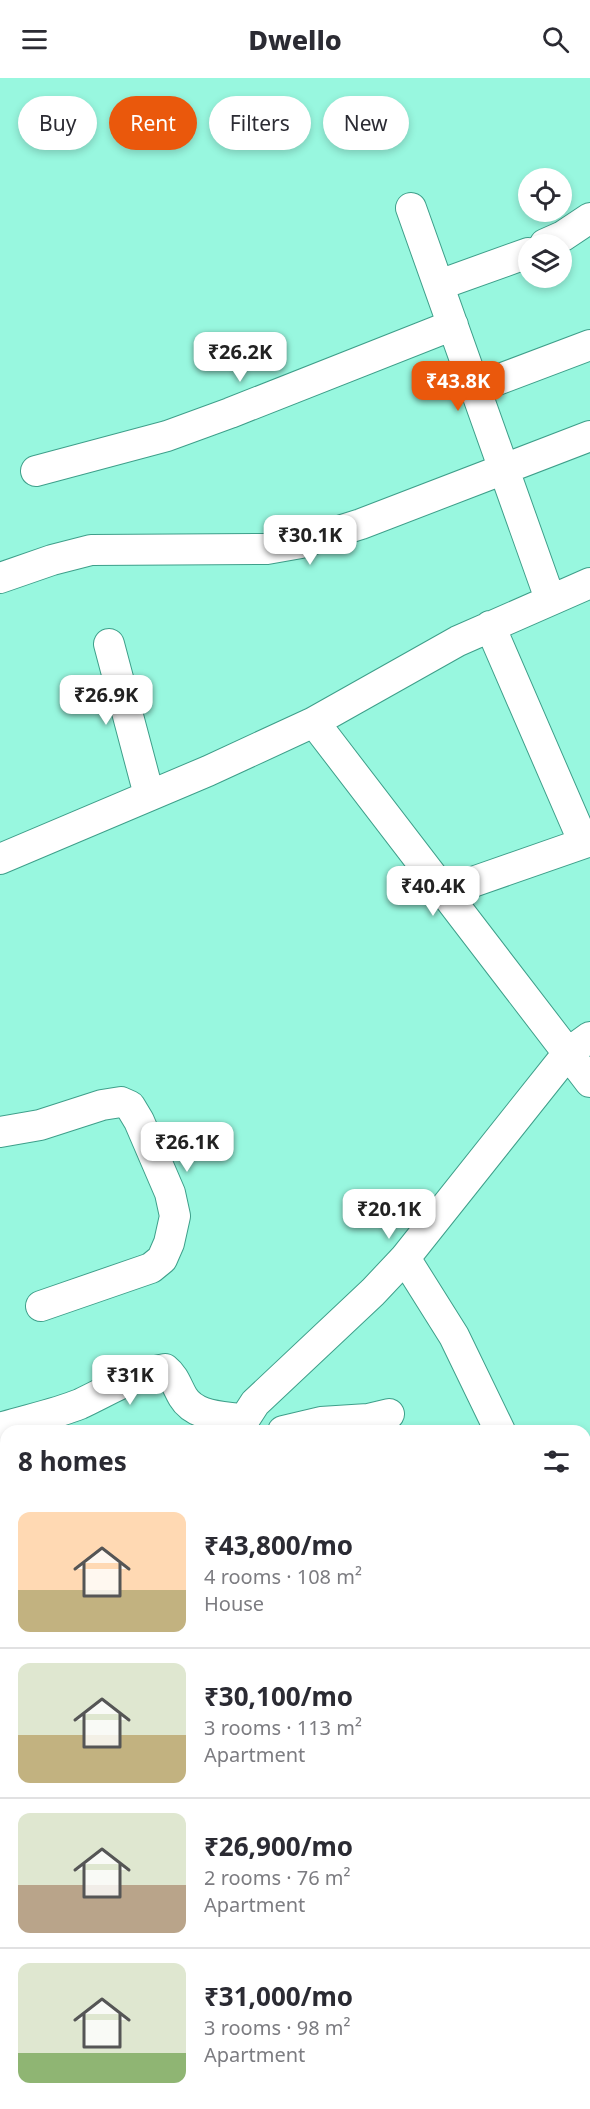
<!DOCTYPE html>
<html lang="en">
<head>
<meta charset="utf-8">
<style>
  :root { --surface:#fff; --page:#f7f7f7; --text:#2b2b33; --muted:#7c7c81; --line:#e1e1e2; --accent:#ea580c }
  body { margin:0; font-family:"Noto Sans",sans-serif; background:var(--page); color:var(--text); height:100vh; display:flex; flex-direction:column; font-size:22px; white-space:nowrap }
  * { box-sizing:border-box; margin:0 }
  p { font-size:20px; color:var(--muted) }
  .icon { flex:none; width:33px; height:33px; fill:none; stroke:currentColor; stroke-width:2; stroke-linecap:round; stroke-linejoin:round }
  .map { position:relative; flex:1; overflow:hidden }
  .side { position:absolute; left:0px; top:1347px; width:591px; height:684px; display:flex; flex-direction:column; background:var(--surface); border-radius:18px 18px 0 0; box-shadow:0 3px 9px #0003 }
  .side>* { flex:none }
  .hud { position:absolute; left:18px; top:18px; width:555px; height:54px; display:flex; gap:12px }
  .fabs { position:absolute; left:518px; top:90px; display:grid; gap:12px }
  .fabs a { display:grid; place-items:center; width:54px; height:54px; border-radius:50%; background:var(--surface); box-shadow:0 3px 9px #0003; font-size:30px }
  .price { position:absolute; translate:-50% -51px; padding:0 14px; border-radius:12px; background:#fff; color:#222; font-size:20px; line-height:39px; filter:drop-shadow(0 2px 3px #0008) }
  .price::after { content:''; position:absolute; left:50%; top:36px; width:18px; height:14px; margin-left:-9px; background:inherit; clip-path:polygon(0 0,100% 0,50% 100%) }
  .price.on { background:var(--accent); color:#fff }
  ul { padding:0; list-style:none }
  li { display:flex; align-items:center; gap:18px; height:150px; padding:0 18px }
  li+li { border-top:2px solid var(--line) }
  li span { display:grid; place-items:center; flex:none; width:168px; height:120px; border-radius:12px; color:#555 }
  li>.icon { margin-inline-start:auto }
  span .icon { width:72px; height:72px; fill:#fffc; stroke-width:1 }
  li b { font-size:26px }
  h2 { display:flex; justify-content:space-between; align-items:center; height:72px; padding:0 18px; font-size:26px }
  .pill { padding:0 21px; border-radius:27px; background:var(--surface); box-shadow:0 3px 9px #0003; font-size:21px; line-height:54px }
  .pill.on { background:var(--accent); color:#fff }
  header { display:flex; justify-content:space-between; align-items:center; height:78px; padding:0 18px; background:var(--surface); font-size:27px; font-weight:800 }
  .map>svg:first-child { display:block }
  .building { fill:#69d0d2 }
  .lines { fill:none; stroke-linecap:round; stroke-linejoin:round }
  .minor-casing { stroke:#3e9f8a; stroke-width:32 }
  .minor { stroke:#fff; stroke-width:30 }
</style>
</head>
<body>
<header><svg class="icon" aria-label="menu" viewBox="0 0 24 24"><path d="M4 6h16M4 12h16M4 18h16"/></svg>Dwello<svg class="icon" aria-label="search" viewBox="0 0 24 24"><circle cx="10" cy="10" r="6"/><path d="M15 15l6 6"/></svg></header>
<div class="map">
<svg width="590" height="2031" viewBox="0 0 590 2031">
  <rect width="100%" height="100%" fill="#98f7df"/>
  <path class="building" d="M0 1793 6 1798V1907L0 1914Z"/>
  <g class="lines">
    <g class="minor-casing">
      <path id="minor" d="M411 130 550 521
        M545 166 563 158 590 140
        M439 207 528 175
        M476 310 590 267
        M36 393 167 358 230 335 453 247
        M0 500 52 482 91 472 267 471 301 465 361 446 590 358
        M490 548 584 765
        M109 566 149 717
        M314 644 590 1004
        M0 781 208 693 314 644 458 563 590 505
        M444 814 590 763
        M0 1054 40 1047 102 1027 121 1024 130 1028 139 1043 170 1115 175 1138 169 1165 162 1181 151 1190 41 1228
        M405 1180 454 1258 500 1353
        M0 1350C26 1342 55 1336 80 1326 108 1313 134 1296 165 1291 175 1299 177 1309 183 1319 195 1339 223 1338 244 1342
        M242 1353 244 1342 255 1325 373 1214 405 1180 568 975 590 959
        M283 1353 321 1344 368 1341 389 1336
        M585 1477 590 1476
        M0 1533 6 1530
        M585 1613 590 1609
        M585 1797 590 1801
        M585 1905 590 1898
        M0 1946 6 1940
        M171 2025 179 2031
        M445 2025 452 2031
        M490 2031 494 2025"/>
    </g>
    <use href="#minor" class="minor"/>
  </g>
</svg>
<div class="fabs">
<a><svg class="icon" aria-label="locate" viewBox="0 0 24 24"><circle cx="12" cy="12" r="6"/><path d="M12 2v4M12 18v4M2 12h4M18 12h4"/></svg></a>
<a><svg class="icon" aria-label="layers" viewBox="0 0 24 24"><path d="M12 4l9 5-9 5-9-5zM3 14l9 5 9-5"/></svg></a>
</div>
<b class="price" style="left:240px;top:305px">₹26.2K</b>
<b class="price on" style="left:458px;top:334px">₹43.8K</b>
<b class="price" style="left:310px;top:488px">₹30.1K</b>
<b class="price" style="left:106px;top:648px">₹26.9K</b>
<b class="price" style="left:433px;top:839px">₹40.4K</b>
<b class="price" style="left:187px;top:1095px">₹26.1K</b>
<b class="price" style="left:389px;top:1162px">₹20.1K</b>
<b class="price" style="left:130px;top:1328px">₹31K</b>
<div class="hud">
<a class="pill">Buy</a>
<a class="pill on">Rent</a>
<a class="pill">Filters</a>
<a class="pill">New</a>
</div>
<section class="side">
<h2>8 homes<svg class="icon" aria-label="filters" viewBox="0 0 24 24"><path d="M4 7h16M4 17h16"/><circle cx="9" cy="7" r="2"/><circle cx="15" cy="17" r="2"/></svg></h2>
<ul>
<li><span style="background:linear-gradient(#ffd9b3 65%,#c2b280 0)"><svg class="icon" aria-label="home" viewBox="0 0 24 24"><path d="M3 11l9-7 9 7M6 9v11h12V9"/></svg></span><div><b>₹43,800/mo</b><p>4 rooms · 108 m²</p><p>House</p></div></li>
<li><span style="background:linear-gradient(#dfe7d0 60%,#c2b280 0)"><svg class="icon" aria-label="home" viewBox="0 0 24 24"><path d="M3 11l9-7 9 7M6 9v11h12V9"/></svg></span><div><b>₹30,100/mo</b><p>3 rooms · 113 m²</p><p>Apartment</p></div></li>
<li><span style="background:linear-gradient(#dfe7d0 60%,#b9a48a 0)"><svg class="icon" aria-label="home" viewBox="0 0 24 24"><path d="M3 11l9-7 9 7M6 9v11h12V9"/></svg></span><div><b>₹26,900/mo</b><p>2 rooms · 76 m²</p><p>Apartment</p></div></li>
<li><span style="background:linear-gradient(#dfe7d0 75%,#8fb573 0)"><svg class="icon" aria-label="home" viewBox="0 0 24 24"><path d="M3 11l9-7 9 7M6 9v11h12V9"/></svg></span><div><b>₹31,000/mo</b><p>3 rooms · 98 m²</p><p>Apartment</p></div></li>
</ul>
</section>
</div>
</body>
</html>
